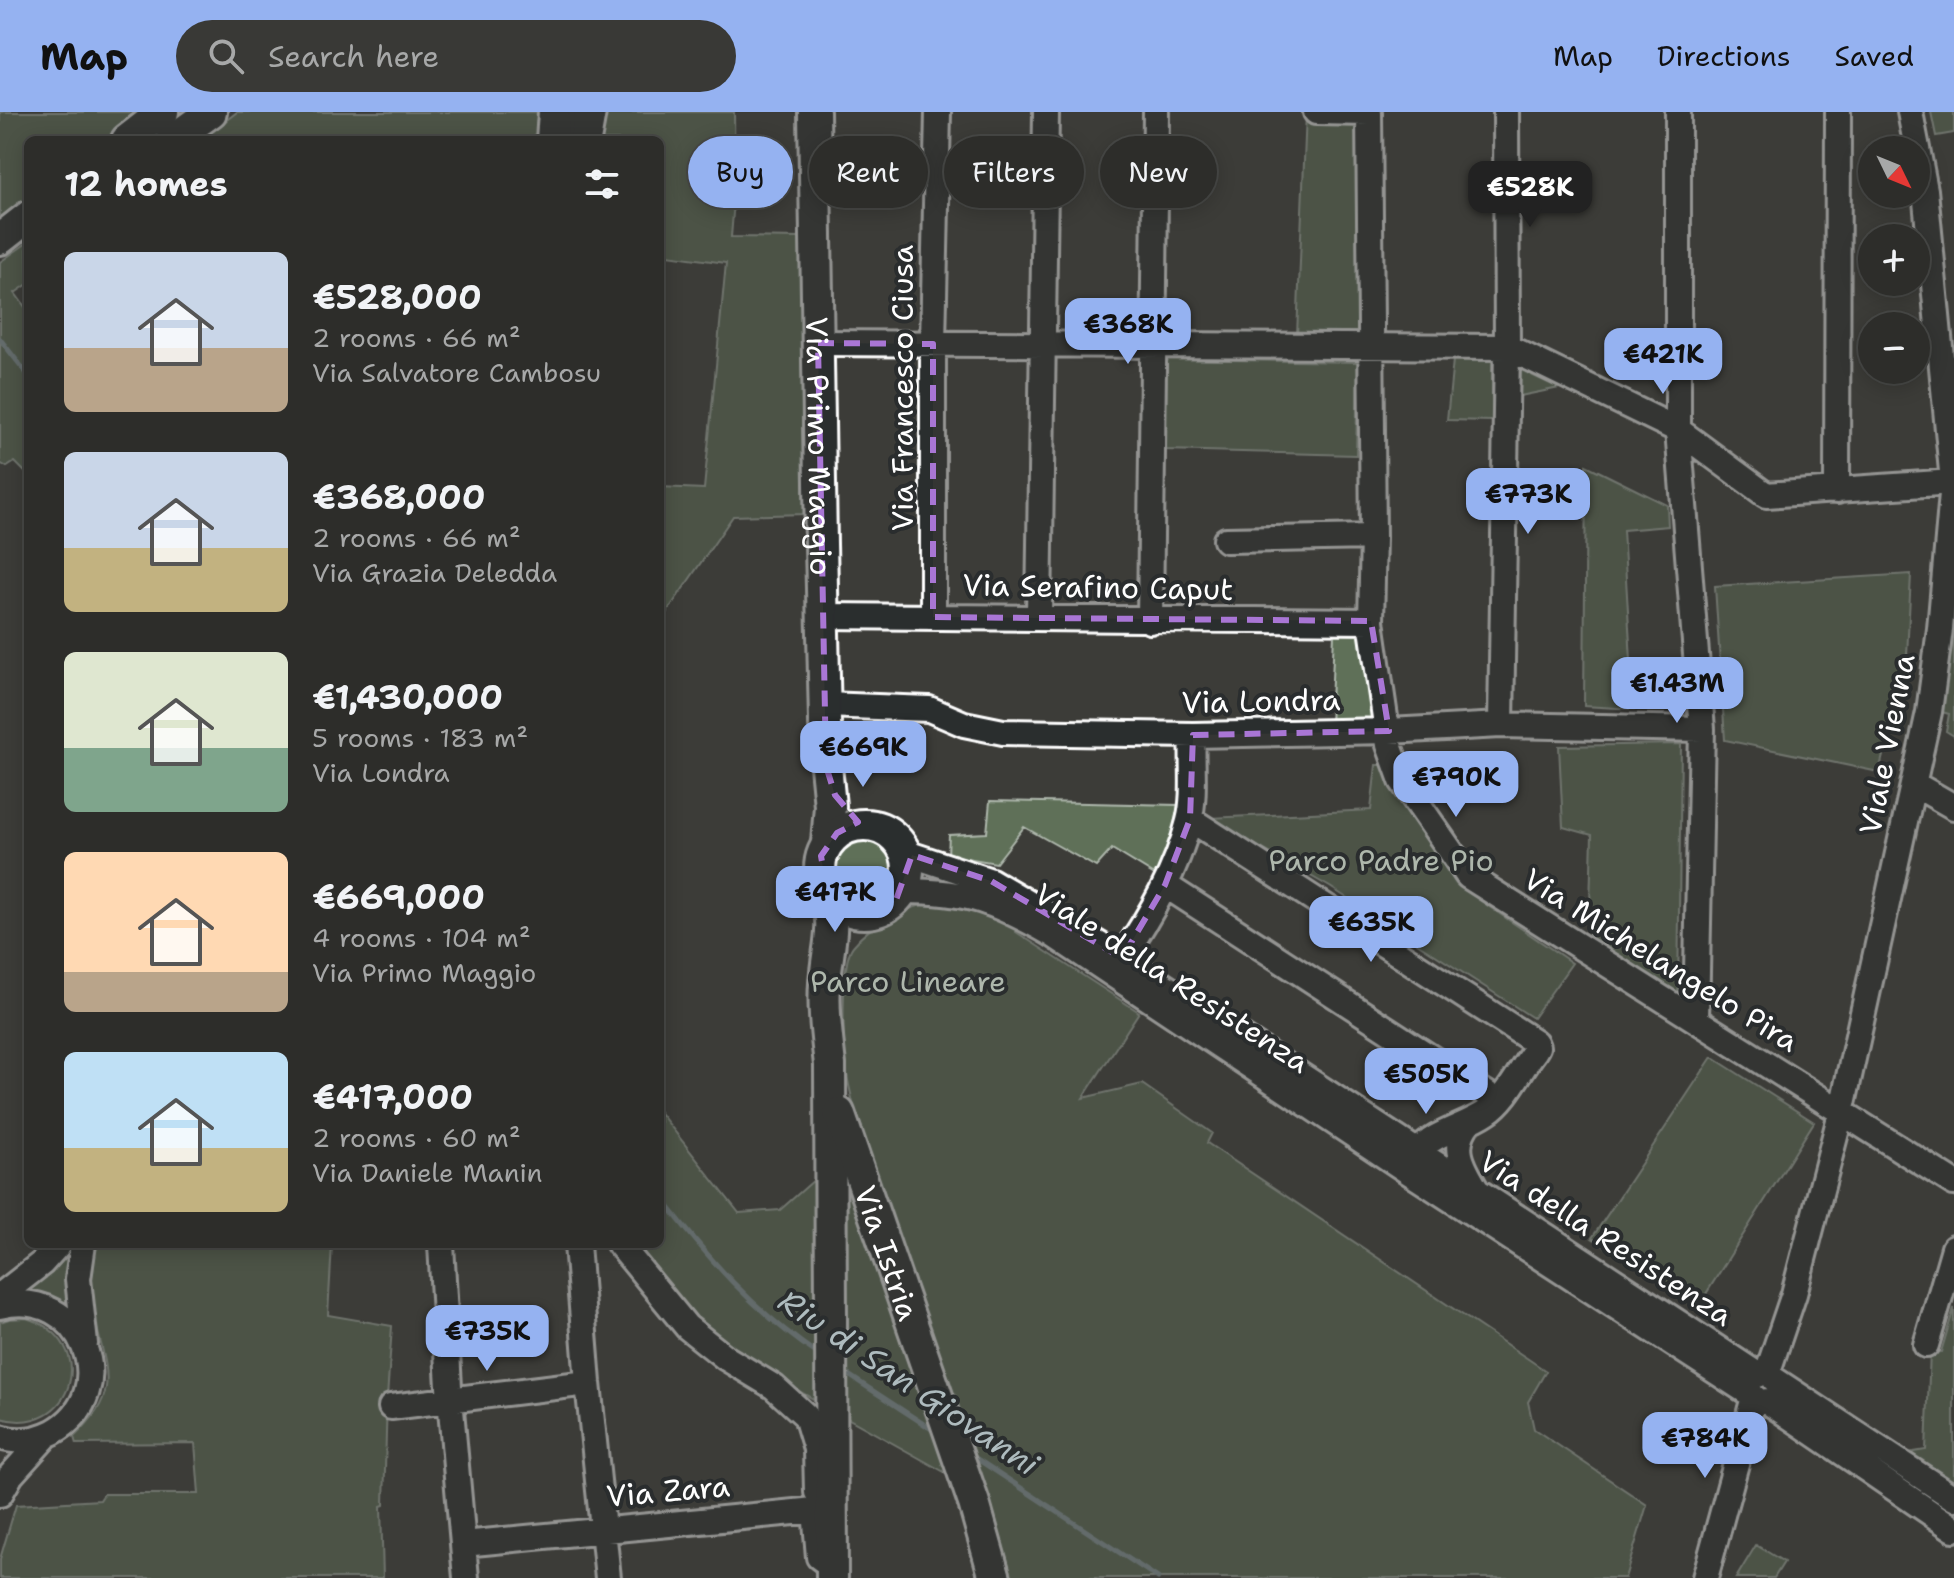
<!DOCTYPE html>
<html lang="en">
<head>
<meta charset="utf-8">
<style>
  :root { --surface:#2d2d2a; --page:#393936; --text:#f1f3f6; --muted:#a7a8a8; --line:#484947; --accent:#95b2f1 }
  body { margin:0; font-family:"Shantell Sans",sans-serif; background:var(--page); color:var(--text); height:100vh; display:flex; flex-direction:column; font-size:30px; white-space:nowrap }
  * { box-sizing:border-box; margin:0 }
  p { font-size:26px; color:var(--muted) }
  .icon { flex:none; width:44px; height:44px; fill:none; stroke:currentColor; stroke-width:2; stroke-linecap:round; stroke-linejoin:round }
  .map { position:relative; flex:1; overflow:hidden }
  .panel { position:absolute; left:24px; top:24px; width:640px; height:1112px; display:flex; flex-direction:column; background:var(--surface); border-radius:12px; box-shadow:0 4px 20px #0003,0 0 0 2px var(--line) }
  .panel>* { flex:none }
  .top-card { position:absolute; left:688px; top:24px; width:760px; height:72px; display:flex; gap:16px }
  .needle { width:52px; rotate:133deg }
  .buttons { position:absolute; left:1858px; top:24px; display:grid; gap:16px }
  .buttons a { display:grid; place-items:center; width:72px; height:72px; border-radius:50%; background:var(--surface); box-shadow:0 4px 20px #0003,0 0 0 2px var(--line); font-size:40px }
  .price { position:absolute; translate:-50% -68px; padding:0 18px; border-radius:16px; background:var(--accent); color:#111; font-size:26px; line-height:52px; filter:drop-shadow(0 2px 4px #0008) }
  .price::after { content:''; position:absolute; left:50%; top:48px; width:24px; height:18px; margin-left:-12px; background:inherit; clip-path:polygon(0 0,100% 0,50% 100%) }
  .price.current { background:#222; color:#fff }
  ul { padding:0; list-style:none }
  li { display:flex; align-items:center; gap:24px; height:200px; padding:0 40px }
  li span { display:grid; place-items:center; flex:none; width:224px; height:160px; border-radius:12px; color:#555 }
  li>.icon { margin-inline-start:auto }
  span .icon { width:96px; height:96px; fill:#fffc; stroke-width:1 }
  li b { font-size:34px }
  h2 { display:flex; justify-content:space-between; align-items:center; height:96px; padding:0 40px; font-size:34px }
  .chip { padding:0 28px; border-radius:36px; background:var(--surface); box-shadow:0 4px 20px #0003,0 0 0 2px var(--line); font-size:28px; line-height:72px }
  .chip.current { background:var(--accent); color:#111 }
  header { display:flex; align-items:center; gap:48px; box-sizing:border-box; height:112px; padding:0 40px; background:var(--accent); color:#111 }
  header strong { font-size:38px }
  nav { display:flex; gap:44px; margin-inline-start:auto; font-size:28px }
  .search { width:560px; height:72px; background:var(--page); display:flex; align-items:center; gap:20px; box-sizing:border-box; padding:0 28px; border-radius:44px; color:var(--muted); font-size:30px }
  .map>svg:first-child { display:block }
  .green { fill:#5e6f58; stroke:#aeb7ac; stroke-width:2 }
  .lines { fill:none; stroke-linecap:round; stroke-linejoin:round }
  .stream { stroke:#93a4a8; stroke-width:5 }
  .minor-casing { stroke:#fff; stroke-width:30 }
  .major-casing { stroke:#fff; stroke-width:36 }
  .minor { stroke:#2a2d2e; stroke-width:24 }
  .major { stroke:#2a2d2e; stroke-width:30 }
  .marked { fill:none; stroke:#a976d5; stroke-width:6; stroke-dasharray:16 10; stroke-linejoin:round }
  .labels { text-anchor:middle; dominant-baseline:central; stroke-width:8; stroke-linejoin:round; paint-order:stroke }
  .street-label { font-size:30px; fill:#fff; stroke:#2a2d2e }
  .park-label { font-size:30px; fill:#aeb7ac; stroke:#2a2d2e }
  .water-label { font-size:32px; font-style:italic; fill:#aebbbe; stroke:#2a2d2e }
</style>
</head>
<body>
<header>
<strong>Map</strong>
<div class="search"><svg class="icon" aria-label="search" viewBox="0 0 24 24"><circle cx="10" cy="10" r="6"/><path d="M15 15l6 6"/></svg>Search here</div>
<nav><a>Map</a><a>Directions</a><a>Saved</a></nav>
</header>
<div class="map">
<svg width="1954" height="1466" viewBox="0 0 1954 1466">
  <rect width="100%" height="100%" fill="#3c3c38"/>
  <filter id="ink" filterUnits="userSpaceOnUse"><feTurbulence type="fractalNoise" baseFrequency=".0125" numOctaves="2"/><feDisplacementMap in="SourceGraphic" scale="16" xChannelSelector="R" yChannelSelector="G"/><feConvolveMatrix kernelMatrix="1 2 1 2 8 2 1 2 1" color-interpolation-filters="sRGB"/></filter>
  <g filter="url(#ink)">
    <path class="green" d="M0 0H148L112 28H28V91L0 112Z
      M237 0H544L541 28H201Z
      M594 0H734L735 77 731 125 800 126 804 402 733 404 660 510V375L704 377 726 151 660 142V28H590Z
      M1306 0H1363L1361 224H1297Z
      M1931 0H1954V21L1936 24Z
      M27 131 28 172 15 181 28 199V363L15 350 7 355 0 351V150Z
      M1492 246V309L1447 308 1453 248Z
      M1167 247 1358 250 1356 343 1165 338Z
      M1521 258 1559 276 1520 284Z
      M1586 353 1667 393 1668 414 1623 418 1634 597 1584 594Z
      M1911 462 1907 544 1879 660 1725 628 1715 474Z
      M1954 518V624L1946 619 1949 602 1942 600Z
      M1334 522H1366L1379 612 1330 614Z
      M1681 632 1678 885 1589 831 1592 723 1563 715 1559 634Z
      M1376 653H1383L1394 677 1456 772 1572 851 1533 906 1330 775 1208 706 1371 698Z
      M990 689 1178 693 1170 735 1158 765 1112 737 1096 755 1024 715 996 751 948 743 949 723 987 721Z
      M833 755a30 30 0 1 1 60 0a30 30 0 1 1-60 0Z
      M938 788 984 799 1018 816 1016 820 1139 900 1083 986 1142 972 1212 1021 1207 1031 1546 1259 1528 1290 1534 1317 1647 1393 1625 1466H1010L987 1387 955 1366 745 1249 695 1205 629 1132H660V1001L739 1101 780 1098 814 1068 817 1194 838 1065 850 1067C853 1052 859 1033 858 1018 856 999 850 981 847 963 843 941 840 849 853 834 875 807 906 797 938 788Z
      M1712 945 1814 1010 1699 1193 1592 1126Z
      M94 1132H332L328 1203 392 1214 387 1286 384 1393 381 1394 383 1466H0V1447L16 1393 100 1388 104 1382H199L195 1331 76 1332 74 1325C118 1283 109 1264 96 1212 89 1185 89 1159 94 1132Z
      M70 1136 77 1138 72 1189 64 1190 26 1178 58 1151Z
      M1954 1196V1373L1907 1341 1926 1338 1930 1239 1941 1240Z
      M26 1206C103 1229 72 1327 0 1306V1210L9 1207Z
      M1756 1433 1784 1450 1774 1466H1736Z"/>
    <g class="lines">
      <path class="stream" d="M0 227 28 263
        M660 1084C709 1147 752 1198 819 1243
        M841 1258 936 1320
        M968 1341 1158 1466"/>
      <g class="minor-casing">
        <path id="minor" d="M1316 0 1369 1 1373 425 1371 509 1389 633 1402 669 1468 764 1954 1071
          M1678 0V318L1702 617 1696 908
          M569 28 572 0
          M818 231 1507 235 1678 318 1766 383 1953 370
          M1837 379 1838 0
          M1226 428 1373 425
          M823 504 1371 509
          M933 505V232L938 0
          M1039 505 1046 0
          M1150 509 1156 0
          M825 593 929 597 964 612 1003 620 1193 623 1389 619 1501 613 1702 617
          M1501 613 1507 235 1506 0
          M1914 672 1954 695
          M1190 707 1535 930 1537 935 1534 940C1520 958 1507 987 1487 1000 1465 1015 1434 1020 1417 1041
          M906 741 991 769 1122 846 1758 1263
          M1165 773 1498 989
          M904 779C969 779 996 790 1052 822L1409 1060 1752 1283
          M1122 846C1150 804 1177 758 1189 709 1196 682 1191 650 1193 623
          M1469 1010C1450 1033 1462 1054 1476 1077
          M83 1132 78 1167 85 1232
          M441 1132 449 1275 466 1466
          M577 1132 588 1271 608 1466
          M619 1132 687 1215 726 1246 774 1275 806 1304 816 1337 817 1380
          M0 1184 42 1151 59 1132
          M0 1194C81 1173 125 1280 53 1320 37 1328 18 1331 0 1325
          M1926 1233 1954 1136
          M1767 1262 1794 1182 1841 1001 1929 600 1940 517 1953 370 1925 78 1910 0
          M1775 1268 1954 1386
          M1767 1289 1954 1417
          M391 1295 588 1271
          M0 1382 11 1363 47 1323
          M463 1432 815 1398 819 1445 823 1448
          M1705 1466 1754 1285"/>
      </g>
      <g class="major-casing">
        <g id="major">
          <path id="s1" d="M814 0 821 432 826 654 830 694 827 731"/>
          <path d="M127 28 163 0"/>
          <path d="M172 28 211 0"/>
          <path d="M552 28 554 0"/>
          <path d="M585 28 590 0"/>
          <path d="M0 127 28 105"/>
          <circle cx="864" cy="757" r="44"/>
          <path d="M828 784C836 819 827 837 825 871 823 898 827 926 830 953L832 1466"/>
          <path id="s2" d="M839 1001 974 1391 995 1466"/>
        </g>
      </g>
      <use href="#minor" class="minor"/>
      <use href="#major" class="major"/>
    </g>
  </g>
  <path d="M0 0H1954V1466H0ZM818 231 933 232V505L1371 509 1389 619 1193 623 1190 707 1165 773 1122 846 991 769 912 743 896 788 868 802 853 801 828 784 821 744 837 721 858 710 835 683 826 654Z" fill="#3c3c38" fill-opacity=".55" fill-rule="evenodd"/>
  <path class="marked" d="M818 231 933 232V505L1371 509 1389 619 1193 623 1190 707 1165 773 1122 846 991 769 912 743 896 788 868 802 853 801 828 784 821 744 837 721 858 710 835 683 826 654Z"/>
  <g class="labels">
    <g class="street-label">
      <text transform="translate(902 276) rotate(-90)">Via Francesco Ciusa</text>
      <text stroke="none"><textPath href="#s1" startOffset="334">Via Primo Maggio</textPath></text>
      <text transform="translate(1098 475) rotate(1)">Via Serafino Caput</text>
      <text transform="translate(1261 589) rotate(-1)">Via Londra</text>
      <text transform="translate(1887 632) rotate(-79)">Viale Vienna</text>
      <text transform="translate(1661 848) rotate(32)">Via Michelangelo Pira</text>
      <text transform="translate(1172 866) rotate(33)">Viale della Resistenza</text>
      <text transform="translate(1606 1126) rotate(33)">Via della Resistenza</text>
      <text stroke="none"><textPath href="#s2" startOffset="148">Via Istria</textPath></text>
      <text transform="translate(668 1379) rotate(-5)">Via Zara</text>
    </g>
    <g class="park-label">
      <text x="1381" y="748">Parco Padre Pio</text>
      <text x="908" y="869">Parco Lineare</text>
    </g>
    <g class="water-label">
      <text transform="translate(909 1270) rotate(34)">Riu di San Giovanni</text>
    </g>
  </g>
</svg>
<div class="buttons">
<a><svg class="needle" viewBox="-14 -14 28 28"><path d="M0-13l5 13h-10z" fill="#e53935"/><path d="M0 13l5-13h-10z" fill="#a7a8a8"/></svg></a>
<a>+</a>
<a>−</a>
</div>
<b class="price current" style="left:1530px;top:117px">€528K</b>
<b class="price" style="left:1128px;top:254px">€368K</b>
<b class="price" style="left:1663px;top:284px">€421K</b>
<b class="price" style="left:1528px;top:424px">€773K</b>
<b class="price" style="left:1677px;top:613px">€1.43M</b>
<b class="price" style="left:863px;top:677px">€669K</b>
<b class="price" style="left:1456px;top:707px">€790K</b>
<b class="price" style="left:835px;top:822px">€417K</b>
<b class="price" style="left:1371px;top:852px">€635K</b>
<b class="price" style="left:1426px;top:1004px">€505K</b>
<b class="price" style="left:487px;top:1261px">€735K</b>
<b class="price" style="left:1705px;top:1368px">€784K</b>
<div class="top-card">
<a class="chip current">Buy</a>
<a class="chip">Rent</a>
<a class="chip">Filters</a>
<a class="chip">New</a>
</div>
<section class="panel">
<h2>12 homes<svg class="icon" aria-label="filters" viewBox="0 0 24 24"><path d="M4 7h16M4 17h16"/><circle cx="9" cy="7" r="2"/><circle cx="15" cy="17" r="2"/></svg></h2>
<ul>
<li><span style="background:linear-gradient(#c9d6e8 60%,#b9a48a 0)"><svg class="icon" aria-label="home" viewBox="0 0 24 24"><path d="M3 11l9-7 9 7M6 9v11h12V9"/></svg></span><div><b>€528,000</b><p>2 rooms · 66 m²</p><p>Via Salvatore Cambosu</p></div></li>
<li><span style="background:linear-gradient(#c9d6e8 60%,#c2b280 0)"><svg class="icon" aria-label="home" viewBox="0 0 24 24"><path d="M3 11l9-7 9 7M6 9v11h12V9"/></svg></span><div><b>€368,000</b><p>2 rooms · 66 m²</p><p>Via Grazia Deledda</p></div></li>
<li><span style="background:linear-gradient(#dfe7d0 60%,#7fa58c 0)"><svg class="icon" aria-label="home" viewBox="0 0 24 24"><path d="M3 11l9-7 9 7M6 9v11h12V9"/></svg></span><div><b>€1,430,000</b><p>5 rooms · 183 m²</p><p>Via Londra</p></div></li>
<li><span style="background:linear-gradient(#ffd9b3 75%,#b9a48a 0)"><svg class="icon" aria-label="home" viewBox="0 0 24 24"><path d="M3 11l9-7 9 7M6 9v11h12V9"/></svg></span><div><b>€669,000</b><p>4 rooms · 104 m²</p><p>Via Primo Maggio</p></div></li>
<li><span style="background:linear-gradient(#bfe0f5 60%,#c2b280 0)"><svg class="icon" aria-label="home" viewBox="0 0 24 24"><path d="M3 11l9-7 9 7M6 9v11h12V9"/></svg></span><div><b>€417,000</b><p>2 rooms · 60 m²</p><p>Via Daniele Manin</p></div></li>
</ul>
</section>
</div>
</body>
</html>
